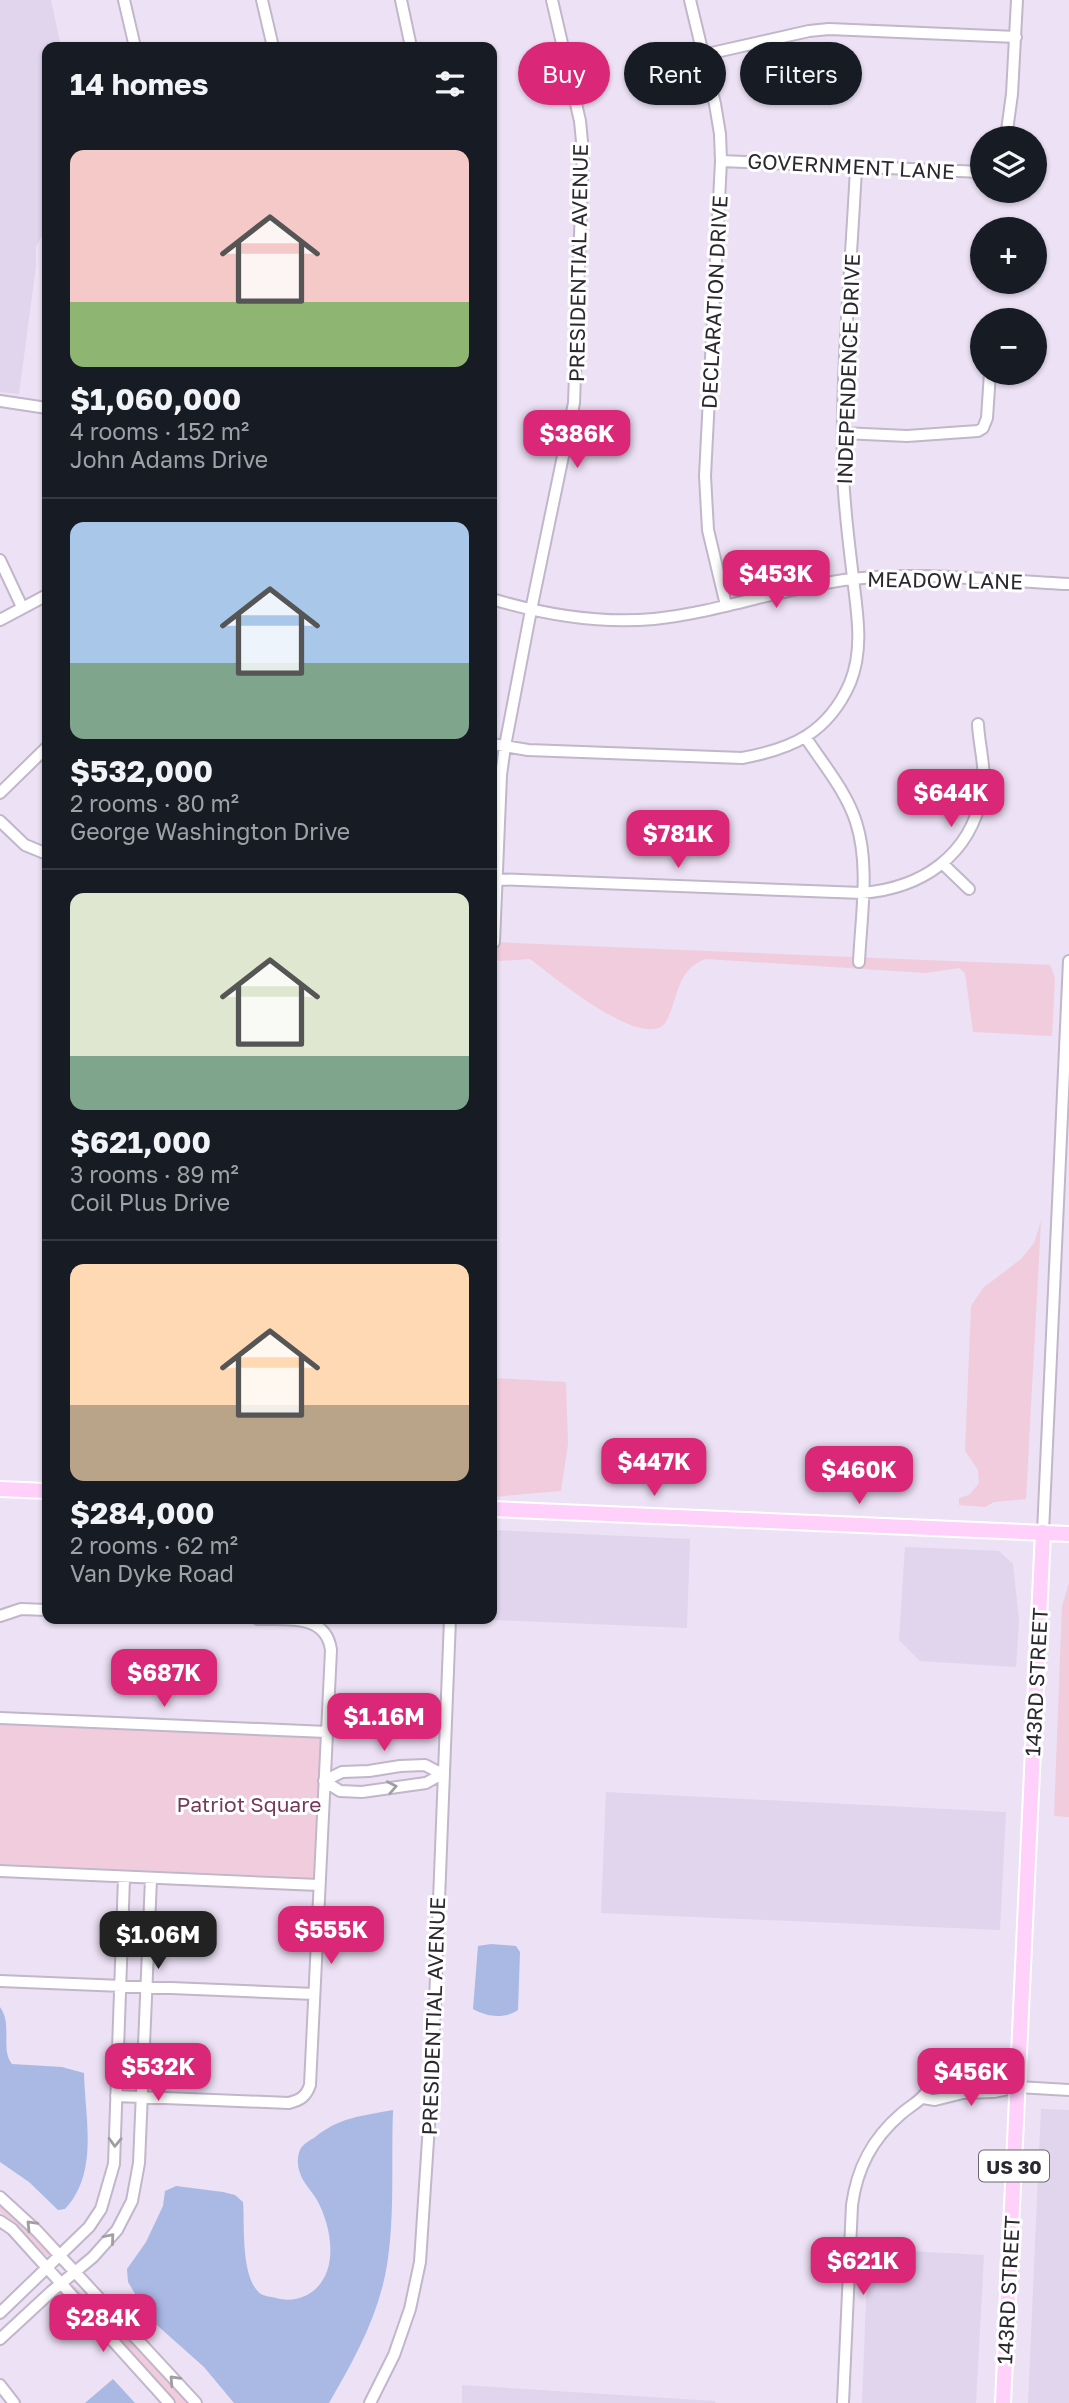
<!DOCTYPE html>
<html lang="en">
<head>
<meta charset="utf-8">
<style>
  :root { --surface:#171b24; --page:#20242c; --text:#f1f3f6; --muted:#9ea1a6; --line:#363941; --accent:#db2777 }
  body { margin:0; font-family:"Golos Text",sans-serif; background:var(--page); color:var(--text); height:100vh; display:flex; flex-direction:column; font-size:26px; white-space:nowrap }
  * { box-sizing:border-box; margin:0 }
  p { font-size:23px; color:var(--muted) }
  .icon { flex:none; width:38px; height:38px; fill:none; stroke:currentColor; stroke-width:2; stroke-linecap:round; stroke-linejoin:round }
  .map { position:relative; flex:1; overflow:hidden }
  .drawer { position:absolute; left:42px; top:42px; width:455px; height:1582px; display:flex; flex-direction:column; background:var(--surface); border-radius:14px; box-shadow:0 2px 5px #0004 }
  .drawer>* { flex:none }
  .guide { position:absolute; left:518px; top:42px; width:444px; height:63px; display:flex; gap:14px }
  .buttons { position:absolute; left:970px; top:126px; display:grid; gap:14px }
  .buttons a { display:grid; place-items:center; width:77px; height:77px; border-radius:50%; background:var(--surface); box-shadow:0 2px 5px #0004; font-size:35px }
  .price { position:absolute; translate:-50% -60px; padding:0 16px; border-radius:14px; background:var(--accent); color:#fff; font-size:23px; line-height:46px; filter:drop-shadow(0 2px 4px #0008) }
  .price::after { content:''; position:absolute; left:50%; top:42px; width:21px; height:16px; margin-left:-10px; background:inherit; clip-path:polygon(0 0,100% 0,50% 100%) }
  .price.on { background:#222; color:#fff }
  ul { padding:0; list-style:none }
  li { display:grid; align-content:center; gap:14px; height:371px; padding:0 28px }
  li+li { border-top:2px solid var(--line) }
  li span { display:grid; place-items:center; height:217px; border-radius:14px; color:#555 }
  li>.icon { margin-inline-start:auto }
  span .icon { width:126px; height:126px; fill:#fffc; stroke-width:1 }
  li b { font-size:30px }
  h2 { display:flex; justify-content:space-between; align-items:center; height:84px; padding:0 28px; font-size:30px }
  .pill { padding:0 24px; border-radius:32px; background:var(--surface); box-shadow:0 2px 5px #0004; font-size:24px; line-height:63px }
  .pill.on { background:var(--accent); color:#fff }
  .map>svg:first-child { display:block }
  .built { fill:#e1d4ed }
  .green { fill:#f1ccdd }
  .water { fill:#aab8e4 }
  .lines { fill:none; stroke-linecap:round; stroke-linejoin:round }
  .minor-casing { stroke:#c1b6ca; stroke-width:14 }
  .major-casing { stroke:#fff; stroke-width:18 }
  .minor { stroke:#fff; stroke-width:10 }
  .major { stroke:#fed0fa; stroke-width:14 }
  .oneway { stroke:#a09ea1 }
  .labels { text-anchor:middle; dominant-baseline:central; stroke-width:6; stroke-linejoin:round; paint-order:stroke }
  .shield { fill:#fff; stroke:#6b686d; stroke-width:2 }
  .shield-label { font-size:19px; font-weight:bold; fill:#2c282f }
  .street-label { font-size:21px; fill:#2c282f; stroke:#fff }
  .park-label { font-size:21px; fill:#763958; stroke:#fff }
</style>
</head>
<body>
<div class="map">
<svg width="1069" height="2403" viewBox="0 0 1069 2403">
  <rect width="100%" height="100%" fill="#ece1f5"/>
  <path class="built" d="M0 0H51L61 47H47V227L36 247V266L19 394 0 392Z
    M492 1530 690 1539 687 1628 469 1619H492Z
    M905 1547 999 1551 1013 1564 1019 1620 1016 1667 920 1661 899 1640Z
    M606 1792 1006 1812 1000 1930 601 1913Z
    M1041 2109 1069 2110V2403H1028Z
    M868 2249 984 2255 976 2403H862Z
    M462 2385 715 2401V2403H462Z"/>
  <path class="green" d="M492 942 1050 965 1055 978 1052 1036 973 1032 965 973 959 968 926 973 705 959C676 971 679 996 667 1020 649 1057 549 973 530 959L499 961 492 957Z
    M1041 1221 1026 1499 994 1502 985 1507 959 1505V1498L969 1495 979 1483 978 1470 965 1451 971 1306 983 1288 1021 1259 1034 1243Z
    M492 1378 566 1382 568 1444 561 1491 492 1497Z
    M1069 1583V1817L1054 1816 1062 1606Z
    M0 1722 323 1736 316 1878 0 1864Z
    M0 2202 16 2215 51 2253 50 2257 47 2256 14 2222 0 2212Z
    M70 2282 154 2363 190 2403H175L74 2294 68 2283Z"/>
  <path class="water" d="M491 1944 516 1946 520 1952 518 2010C504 2019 487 2017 473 2009L478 1946Z
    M0 2007C13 2025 0 2049 12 2064L62 2067 84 2073C85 2119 99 2172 65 2209L58 2210 29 2182 0 2162Z
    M393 2110C391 2161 395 2215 387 2265 379 2315 354 2360 329 2403H234L204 2367 150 2319 128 2282 127 2269 146 2242 163 2206 165 2191 176 2186 223 2192 235 2195 243 2202C245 2224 240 2279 261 2294 264 2296 272 2297 276 2298 287 2301 297 2300 307 2295 340 2277 333 2229 317 2200 312 2191 303 2183 300 2173 297 2166 297 2154 301 2148 304 2144 310 2140 314 2138 339 2117 362 2116 393 2110Z
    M113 2379 135 2403H85Z"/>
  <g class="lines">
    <g class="minor-casing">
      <path id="minor" d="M124 0 135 47
        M262 0 273 47
        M401 0 411 47
        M690 0 715 104 720 134 721 161 705 476 708 530 726 605
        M703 55 809 31 829 29 1016 37
        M1006 138 1012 94 1017 0
        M721 161 982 172
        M0 401 47 408
        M843 433 907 436 978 431 983 428 987 418 990 373
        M0 560 22 607
        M492 599C545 615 598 624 654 619 721 612 785 587 852 579 921 571 999 581 1069 584
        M0 620 47 595
        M806 738C823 764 846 791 856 822 870 865 861 917 859 962
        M492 744 528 750 742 758C792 749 828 733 850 683 864 649 857 613 853 578 849 543 844 507 843 472 841 372 851 268 856 168
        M0 793 47 747
        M0 821 25 845 47 854
        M943 864 969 889
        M492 879 862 893C922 888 970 856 982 794 987 770 979 747 978 724
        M494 942 501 775 505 746 531 610 574 403 583 152 580 121 552 0
        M1043 1532 1069 961
        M0 1616 21 1609 47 1610
        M0 1718 327 1732
        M324 1781 340 1791 362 1792 426 1783 442 1774
        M324 1781 342 1772 369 1771 400 1766 425 1765 442 1774
        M0 1871 319 1885
        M0 1981 314 1994
        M116 2096 289 2103C300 2100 306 2097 310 2085L331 1650C326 1613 286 1620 258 1619
        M923 2098 935 2100 963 2093 994 2092 1018 2087 1069 2090
        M0 2197 37 2231 196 2403
        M0 2221 12 2229 169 2403
        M0 2313 89 2227 101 2209 114 2164 124 1878
        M0 2339 52 2291 93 2257 117 2230 132 2201 139 2163 151 1879
        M0 2385 14 2403
        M370 2403 394 2355 410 2309 420 2262 432 2079 450 1619
        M843 2403 852 2205C857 2168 872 2139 901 2114 911 2105 922 2101 929 2088 962 2076 986 2076 1018 2087"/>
    </g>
    <g class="major-casing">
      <path id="major" d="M0 1489 47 1491
        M492 1509 1069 1534
        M1003 2403 1043 1532"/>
    </g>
    <use href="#minor" class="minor"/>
    <use href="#major" class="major"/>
  </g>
  <defs><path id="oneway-chevron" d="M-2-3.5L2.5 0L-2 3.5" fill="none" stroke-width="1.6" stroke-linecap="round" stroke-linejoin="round" transform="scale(1.75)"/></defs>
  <g class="oneway">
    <use href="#oneway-chevron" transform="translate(392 1787) rotate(-11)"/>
    <use href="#oneway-chevron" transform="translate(115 2142) rotate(92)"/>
    <use href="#oneway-chevron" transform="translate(31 2225) rotate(-134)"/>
    <use href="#oneway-chevron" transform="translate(110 2238) rotate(-50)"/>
    <use href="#oneway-chevron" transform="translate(174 2380) rotate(-133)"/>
  </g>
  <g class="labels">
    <rect class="shield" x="979" y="2150.5" width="70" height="31" rx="5"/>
    <g class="shield-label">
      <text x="1014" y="2166">US 30</text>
    </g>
    <g class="street-label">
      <text transform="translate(851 166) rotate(3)">GOVERNMENT LANE</text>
      <text transform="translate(578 263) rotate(-89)">PRESIDENTIAL AVENUE</text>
      <text transform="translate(714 302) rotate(-87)">DECLARATION DRIVE</text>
      <text transform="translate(848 369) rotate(-88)">INDEPENDENCE DRIVE</text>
      <text transform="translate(945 580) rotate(1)">MEADOW LANE</text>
      <text transform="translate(1036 1682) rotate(-87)">143RD STREET</text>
      <text transform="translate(433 2016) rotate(-88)">PRESIDENTIAL AVENUE</text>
      <text transform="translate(1008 2290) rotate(-87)">143RD STREET</text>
    </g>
    <g class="park-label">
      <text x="249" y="1804">Patriot Square</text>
    </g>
  </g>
</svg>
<div class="buttons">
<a><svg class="icon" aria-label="layers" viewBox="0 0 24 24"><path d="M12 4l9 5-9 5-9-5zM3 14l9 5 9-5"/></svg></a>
<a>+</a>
<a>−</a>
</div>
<b class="price" style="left:577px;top:470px">$386K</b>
<b class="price" style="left:776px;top:610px">$453K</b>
<b class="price" style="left:951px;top:829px">$644K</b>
<b class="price" style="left:678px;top:870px">$781K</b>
<b class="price" style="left:654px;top:1498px">$447K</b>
<b class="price" style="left:859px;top:1506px">$460K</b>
<b class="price" style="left:164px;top:1709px">$687K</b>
<b class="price" style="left:384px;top:1753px">$1.16M</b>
<b class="price" style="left:331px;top:1966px">$555K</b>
<b class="price on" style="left:158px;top:1971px">$1.06M</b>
<b class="price" style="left:158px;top:2103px">$532K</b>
<b class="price" style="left:971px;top:2108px">$456K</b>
<b class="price" style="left:863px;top:2297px">$621K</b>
<b class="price" style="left:103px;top:2354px">$284K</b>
<div class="guide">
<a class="pill on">Buy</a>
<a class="pill">Rent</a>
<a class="pill">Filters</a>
</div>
<section class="drawer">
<h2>14 homes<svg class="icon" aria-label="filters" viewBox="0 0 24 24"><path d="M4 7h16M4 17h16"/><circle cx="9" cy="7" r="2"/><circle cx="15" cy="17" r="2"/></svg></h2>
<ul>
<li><span style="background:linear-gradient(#f6c9c9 70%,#8fb573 0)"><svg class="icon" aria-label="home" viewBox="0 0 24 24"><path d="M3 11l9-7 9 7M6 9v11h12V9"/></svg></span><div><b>$1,060,000</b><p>4 rooms · 152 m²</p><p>John Adams Drive</p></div></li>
<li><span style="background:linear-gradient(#a9c7e8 65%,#7fa58c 0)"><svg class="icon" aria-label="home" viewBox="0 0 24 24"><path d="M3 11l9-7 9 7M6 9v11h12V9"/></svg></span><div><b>$532,000</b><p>2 rooms · 80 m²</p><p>George Washington Drive</p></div></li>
<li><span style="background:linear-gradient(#dfe7d0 75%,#7fa58c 0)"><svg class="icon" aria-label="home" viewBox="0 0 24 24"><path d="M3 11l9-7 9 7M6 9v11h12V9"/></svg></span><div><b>$621,000</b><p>3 rooms · 89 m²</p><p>Coil Plus Drive</p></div></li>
<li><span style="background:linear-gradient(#ffd9b3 65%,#b9a48a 0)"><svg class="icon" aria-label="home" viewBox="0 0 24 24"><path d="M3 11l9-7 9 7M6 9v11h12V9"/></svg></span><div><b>$284,000</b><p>2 rooms · 62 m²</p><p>Van Dyke Road</p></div></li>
</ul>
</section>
</div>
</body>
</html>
